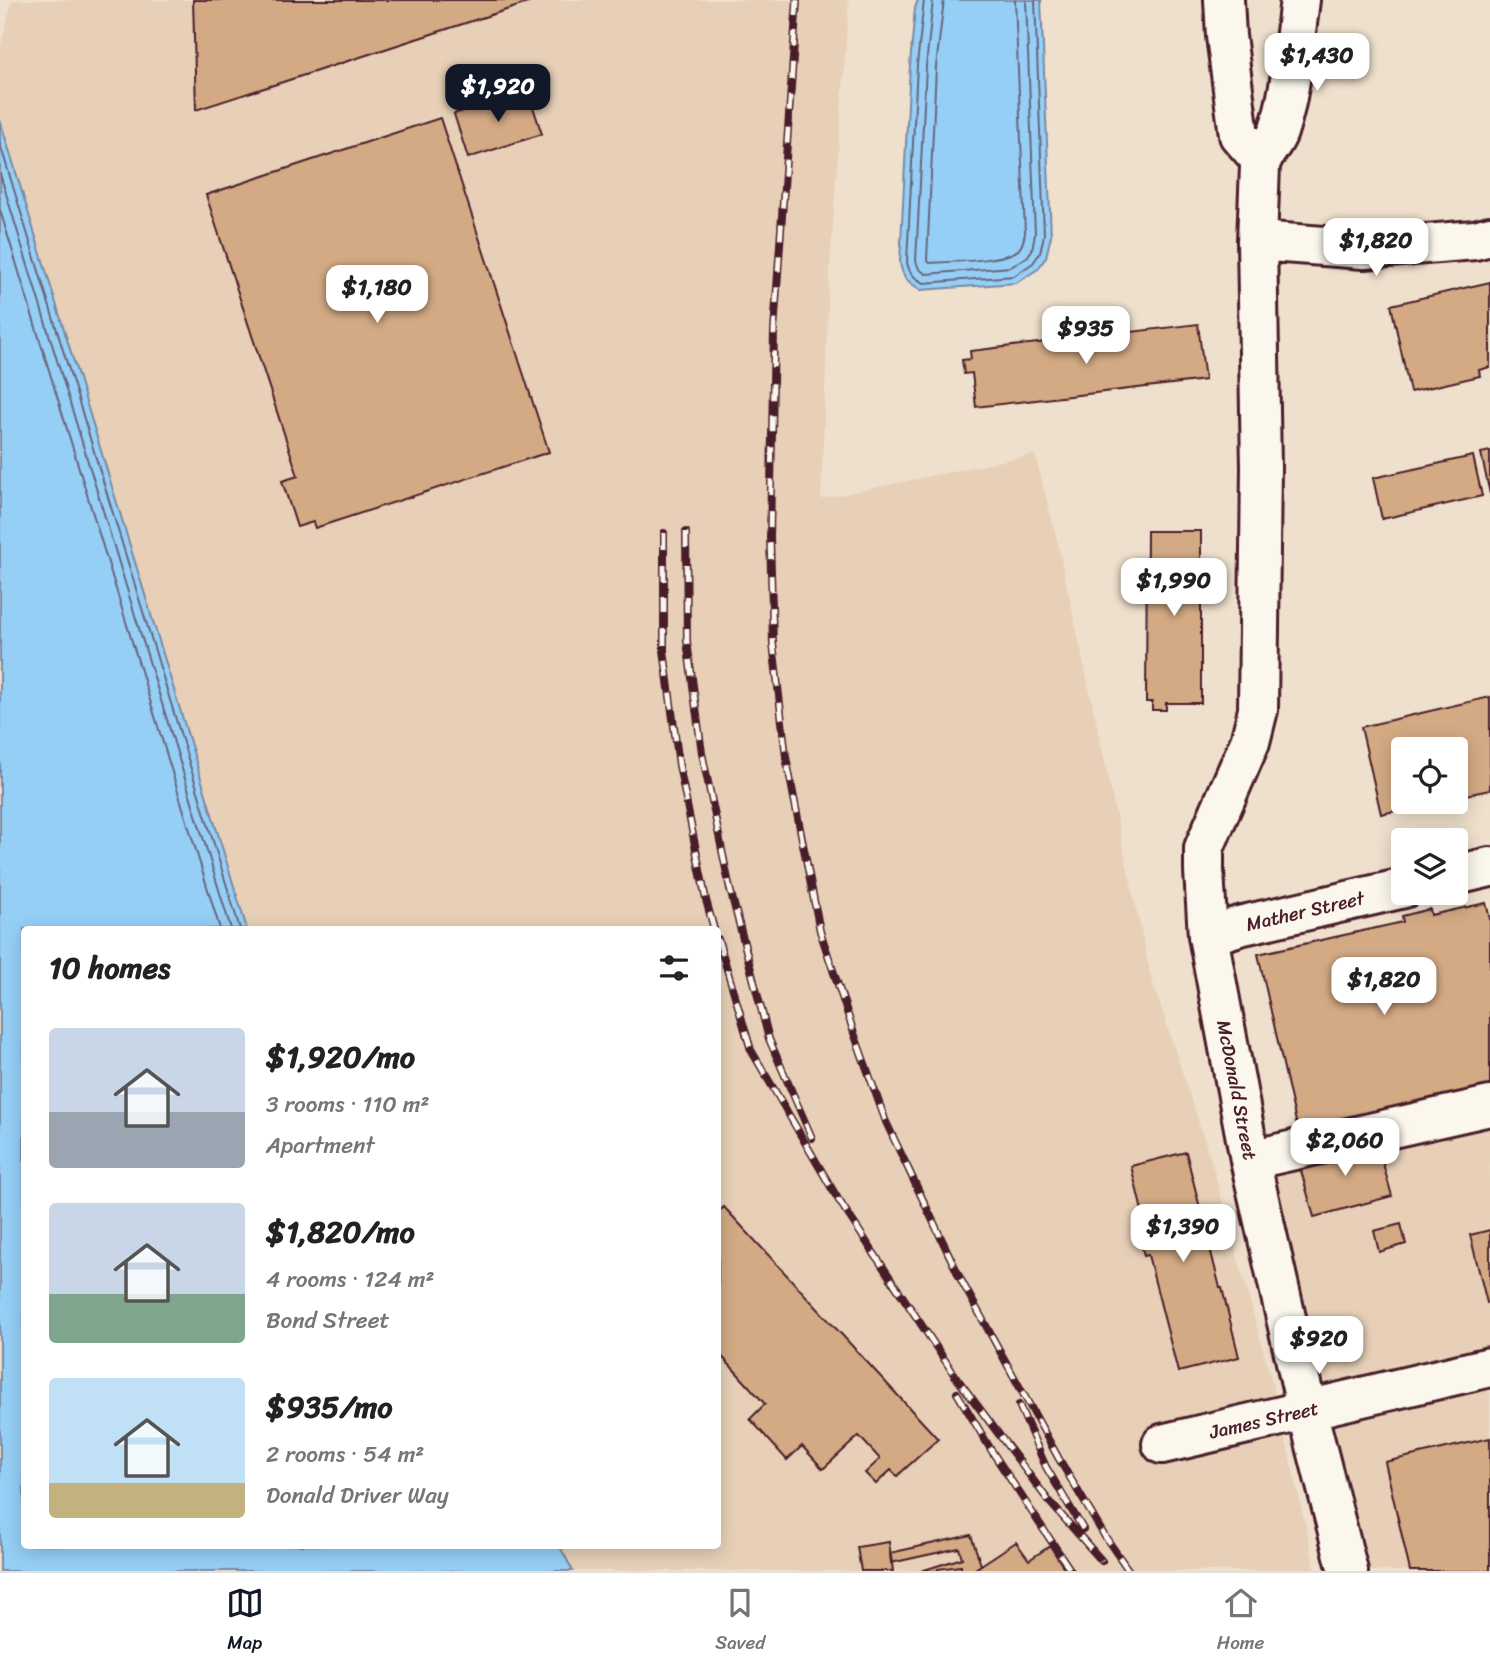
<!DOCTYPE html>
<html lang="en">
<head>
<meta charset="utf-8">
<style>
  :root { --surface:#fff; --page:#f6f6f6; --text:#222; --muted:#767676; --line:#e0e0e0; --accent:#111827 }
  body { margin:0; font-family:Sriracha,sans-serif; background:var(--page); color:var(--text); height:100vh; display:flex; flex-direction:column; font-size:26px; white-space:nowrap }
  * { box-sizing:border-box; margin:0 }
  p { font-size:23px; color:var(--muted) }
  .icon { flex:none; width:38px; height:38px; fill:none; stroke:currentColor; stroke-width:2; stroke-linecap:round; stroke-linejoin:round }
  .map { position:relative; flex:1; overflow:hidden }
  .drawer { position:absolute; left:21px; top:926px; width:700px; height:623px; display:flex; flex-direction:column; background:var(--surface); border-radius:7px; box-shadow:0 4px 18px #0003 }
  .drawer>* { flex:none }
  .buttons { position:absolute; left:1391px; top:737px; display:grid; gap:14px }
  .buttons a { display:grid; place-items:center; width:77px; height:77px; border-radius:7px; background:var(--surface); box-shadow:0 4px 18px #0003; font-size:35px }
  .price { position:absolute; translate:-50% -60px; padding:0 16px; border-radius:14px; background:#fff; color:#222; font-size:23px; line-height:46px; filter:drop-shadow(0 2px 4px #0008) }
  .price::after { content:''; position:absolute; left:50%; top:42px; width:21px; height:16px; margin-left:-10px; background:inherit; clip-path:polygon(0 0,100% 0,50% 100%) }
  .price.on { background:var(--accent); color:#fff }
  ul { padding:0; list-style:none }
  li { display:flex; align-items:center; gap:21px; height:175px; padding:0 28px }
  li span { display:grid; place-items:center; flex:none; width:196px; height:140px; border-radius:7px; color:#555 }
  li>.icon { margin-inline-start:auto }
  span .icon { width:84px; height:84px; fill:#fffc; stroke-width:1 }
  li b { font-size:30px }
  h2 { display:flex; justify-content:space-between; align-items:center; height:84px; padding:0 28px; font-size:30px }
  .tab-bar { display:flex; justify-content:space-around; align-items:center; height:98px; border-top:2px solid var(--line); background:var(--surface); font-size:19px; color:var(--muted) }
  .tab-bar a { display:grid; justify-items:center; gap:4px }
  .tab-bar .on { color:var(--accent) }
  .map>svg:first-child { display:block }
  .built { fill:#e7d0b7 }
  .water { fill:#96cff6; stroke:#7889a5; stroke-width:2 }
  .lines { fill:none; stroke-linecap:round; stroke-linejoin:round }
  .shore { stroke:#68657c; stroke-width:2 }
  .building { fill:#d3aa84; stroke:#4a1f2b; stroke-width:2 }
  .minor-casing { stroke:#4a1f2b; stroke-width:44 }
  .minor { stroke:#fbf7ec; stroke-width:38 }
  .rail-casing { stroke:#4a1f2b; stroke-width:8 }
  .rail { stroke:#fbf7ec; stroke-width:5; stroke-dasharray:16; stroke-linecap:butt }
  .labels { text-anchor:middle; dominant-baseline:central; stroke-width:7; stroke-linejoin:round; paint-order:stroke }
  .street-label { font-size:19px; fill:#4a1f2b; stroke:#fbf7ec }
</style>
</head>
<body>
<div class="map">
<svg width="1490" height="1571" viewBox="0 0 1490 1571">
  <rect width="100%" height="100%" fill="#efe0cd"/>
  <filter id="ink" filterUnits="userSpaceOnUse"><feTurbulence type="fractalNoise" baseFrequency=".0143" numOctaves="2"/><feDisplacementMap in="SourceGraphic" scale="14" xChannelSelector="R" yChannelSelector="G"/><feConvolveMatrix kernelMatrix="1 2 1 2 8 2 1 2 1" color-interpolation-filters="sRGB"/></filter>
  <g filter="url(#ink)">
    <path class="built" d="M12 0H849L829 280 821 499 1035 454 1056 535 1151 977 1211 1160 1273 1385 1316 1571H573L559 1545H718V929H247L0 120V50Z
      M1490 1106V1571H1348L1250 1160Z"/>
    <path class="water" d="M918 0H1041L1051 236 1046 257 1038 269 1016 283 921 290C908 282 903 279 900 263L910 65 915 8Z
      M0 120 247 929H24V1545H559L573 1571H0Z"/>
    <g class="lines">
      <path class="shore" d="M924 0 917 65 907 262C909 273 914 278 924 283L1014 276 1033 263 1040 253 1044 235 1035 0
        M933 0 926 66 916 261 919 269 926 274 1011 267 1027 257 1032 250 1035 234 1026 0
        M944 0 936 67 927 260 930 263C948 262 1009 261 1019 249 1023 245 1024 238 1025 233L1015 0
        M0 144 240 929
        M0 174 231 929
        M0 210 220 929"/>
    </g>
    <path class="building" d="M193 0H537L196 110Z
      M527 89 542 134 468 158 454 114Z
      M440 118 549 452 315 528 313 522 297 527 282 481 298 476 206 195Z
      M1490 282V367L1479 370 1480 376 1410 392 1391 305Z
      M1198 324 1205 380 976 407 972 373 964 374 962 360 971 359 970 351Z
      M1490 451V494L1481 453Z
      M1473 456 1482 496 1382 519 1373 478Z
      M1147 531H1201V703H1166V710H1152V702H1146Z
      M1490 697V790L1456 797V749H1404V802H1438L1381 814 1361 727Z
      M1486 903 1490 919V1092L1299 1135 1258 954 1403 922 1402 916 1430 909 1431 915Z
      M1376 1139 1392 1196 1314 1217 1298 1160Z
      M1186 1152 1220 1288H1222L1239 1357 1178 1372 1148 1255 1144 1256 1136 1221 1144 1219 1131 1166Z
      M724 1207 938 1439 897 1476 891 1470 876 1484 865 1473 880 1459 859 1436 823 1469 802 1446 787 1460 750 1419 765 1404 718 1352V1212Z
      M1401 1224 1406 1244 1379 1252 1374 1231Z
      M1490 1230V1302L1487 1303 1470 1235Z
      M1490 1438V1571H1410L1385 1462Z
      M971 1535 981 1565 972 1571H961V1566L938 1569 939 1571H921L962 1558 959 1548 891 1563 890 1553Z
      M889 1542 893 1571H861L857 1547Z
      M1016 1542 1029 1560 1050 1546 1066 1571H972Z"/>
    <g class="lines">
      <g class="minor-casing">
        <path id="minor" d="M1224 0 1226 36 1239 135 1261 160
          M1300 0C1294 43 1292 90 1278 132 1274 144 1262 153 1260 166L1257 241 1261 467 1258 710 1250 742 1204 848V871L1208 936 1250 1160 1307 1410 1348 1571
          M1257 241 1364 249 1475 240 1490 236
          M1456 875 1490 867
          M1208 936 1239 926 1404 888
          M1250 1160 1490 1106
          M1162 1444 1490 1367"/>
      </g>
      <use href="#minor" class="minor"/>
      <g class="rail-casing">
        <path id="rail" d="M797 0 774 331 770 537 773 643 786 757 820 931 854 1033 886 1122 961 1280 1059 1459 1104 1535 1129 1571
          M686 532 687 641 702 753 730 889 769 1039 812 1138
          M664 533V650L679 765 706 900 714 929
          M718 939 751 1050 838 1199 956 1377 1048 1500 1102 1561
          M957 1393 993 1453 1071 1571
          M1019 1405 1046 1467 1083 1529"/>
      </g>
      <use href="#rail" class="rail"/>
    </g>
  </g>
  <g class="labels">
    <g class="street-label">
      <text transform="translate(1305 911) rotate(-13)">Mather Street</text>
      <text transform="translate(1237 1090) rotate(79)">McDonald Street</text>
      <text transform="translate(1264 1420) rotate(-13)">James Street</text>
    </g>
  </g>
</svg>
<div class="buttons">
<a><svg class="icon" aria-label="locate" viewBox="0 0 24 24"><circle cx="12" cy="12" r="6"/><path d="M12 2v4M12 18v4M2 12h4M18 12h4"/></svg></a>
<a><svg class="icon" aria-label="layers" viewBox="0 0 24 24"><path d="M12 4l9 5-9 5-9-5zM3 14l9 5 9-5"/></svg></a>
</div>
<b class="price" style="left:1317px;top:93px">$1,430</b>
<b class="price on" style="left:498px;top:124px">$1,920</b>
<b class="price" style="left:1376px;top:278px">$1,820</b>
<b class="price" style="left:377px;top:325px">$1,180</b>
<b class="price" style="left:1086px;top:366px">$935</b>
<b class="price" style="left:1174px;top:618px">$1,990</b>
<b class="price" style="left:1384px;top:1017px">$1,820</b>
<b class="price" style="left:1345px;top:1178px">$2,060</b>
<b class="price" style="left:1183px;top:1264px">$1,390</b>
<b class="price" style="left:1319px;top:1376px">$920</b>
<section class="drawer">
<h2>10 homes<svg class="icon" aria-label="filters" viewBox="0 0 24 24"><path d="M4 7h16M4 17h16"/><circle cx="9" cy="7" r="2"/><circle cx="15" cy="17" r="2"/></svg></h2>
<ul>
<li><span style="background:linear-gradient(#c9d6e8 60%,#9aa5b1 0)"><svg class="icon" aria-label="home" viewBox="0 0 24 24"><path d="M3 11l9-7 9 7M6 9v11h12V9"/></svg></span><div><b>$1,920/mo</b><p>3 rooms · 110 m²</p><p>Apartment</p></div></li>
<li><span style="background:linear-gradient(#c9d6e8 65%,#7fa58c 0)"><svg class="icon" aria-label="home" viewBox="0 0 24 24"><path d="M3 11l9-7 9 7M6 9v11h12V9"/></svg></span><div><b>$1,820/mo</b><p>4 rooms · 124 m²</p><p>Bond Street</p></div></li>
<li><span style="background:linear-gradient(#bfe0f5 75%,#c2b280 0)"><svg class="icon" aria-label="home" viewBox="0 0 24 24"><path d="M3 11l9-7 9 7M6 9v11h12V9"/></svg></span><div><b>$935/mo</b><p>2 rooms · 54 m²</p><p>Donald Driver Way</p></div></li>
</ul>
</section>
</div>
<nav class="tab-bar">
<a class="on"><svg class="icon" aria-label="map" viewBox="0 0 24 24"><path d="M3 6l6-2 6 2 6-2v14l-6 2-6-2-6 2zM9 4v14M15 6v14"/></svg>Map</a>
<a><svg class="icon" aria-label="saved" viewBox="0 0 24 24"><path d="M7 4h10v16l-5-4-5 4z"/></svg>Saved</a>
<a><svg class="icon" aria-label="home" viewBox="0 0 24 24"><path d="M3 11l9-7 9 7M6 9v11h12V9"/></svg>Home</a>
</nav>
</body>
</html>
